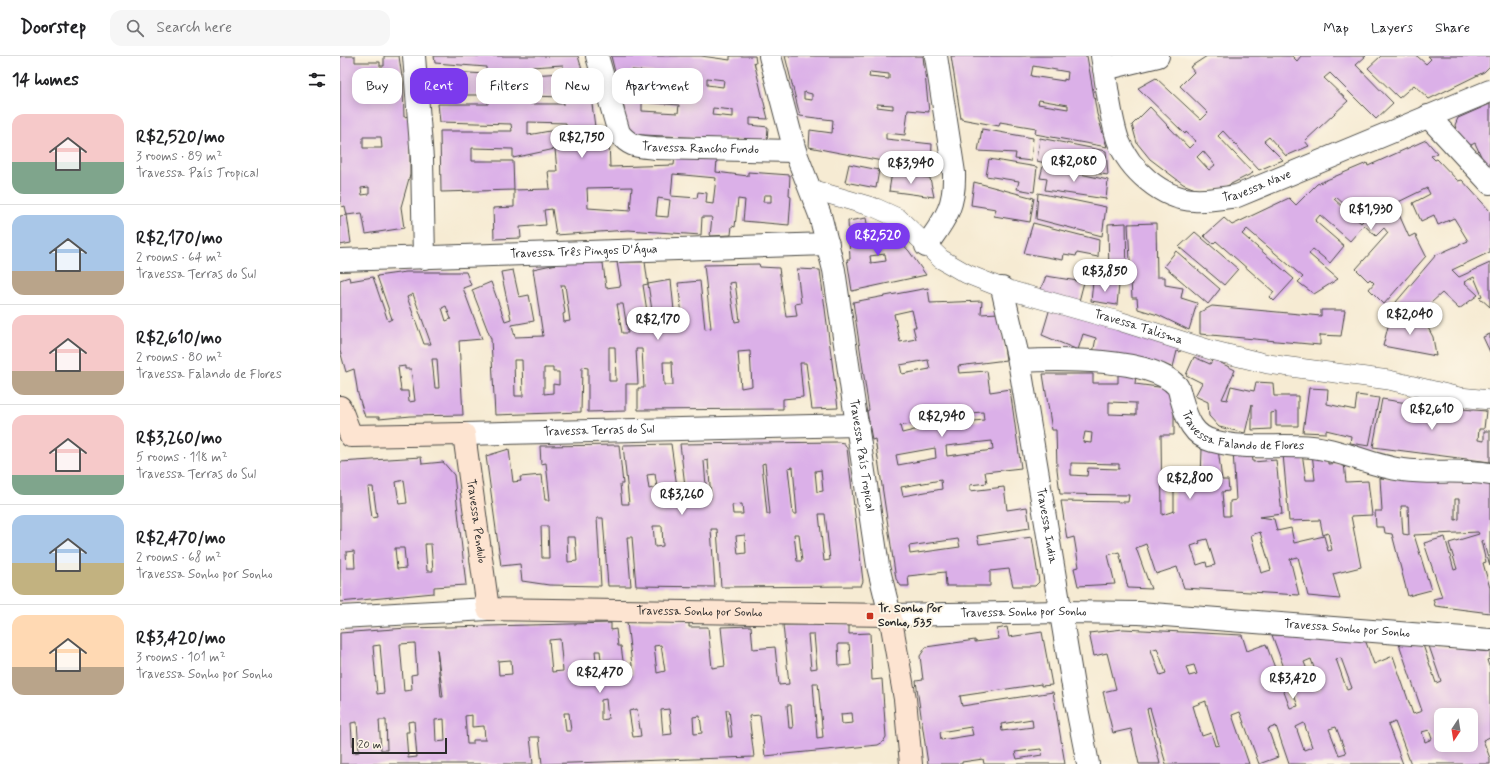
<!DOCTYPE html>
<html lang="en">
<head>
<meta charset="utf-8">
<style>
  :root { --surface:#fff; --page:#f6f6f6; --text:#202124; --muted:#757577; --line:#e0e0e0; --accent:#7c3aed }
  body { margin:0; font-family:Mynerve,sans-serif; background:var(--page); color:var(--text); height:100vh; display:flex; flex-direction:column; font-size:15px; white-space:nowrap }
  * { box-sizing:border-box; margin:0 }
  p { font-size:13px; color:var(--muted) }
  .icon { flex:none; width:22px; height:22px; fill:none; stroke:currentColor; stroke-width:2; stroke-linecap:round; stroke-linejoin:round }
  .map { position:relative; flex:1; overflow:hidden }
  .panel { display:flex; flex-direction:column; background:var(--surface); width:340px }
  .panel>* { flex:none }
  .guide { position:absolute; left:12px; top:12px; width:380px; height:36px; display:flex; gap:8px }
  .needle { width:26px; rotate:192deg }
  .controls { position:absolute; left:1094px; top:652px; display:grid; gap:8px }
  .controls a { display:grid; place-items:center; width:44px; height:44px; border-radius:8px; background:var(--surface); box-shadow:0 2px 10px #0003; font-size:20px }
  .scale { position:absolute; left:12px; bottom:10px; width:95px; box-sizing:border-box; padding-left:4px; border:2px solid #2b2b2b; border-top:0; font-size:11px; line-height:14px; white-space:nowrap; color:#2b2b2b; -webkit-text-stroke:3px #fcf5e5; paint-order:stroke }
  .price { position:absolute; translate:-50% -34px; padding:0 9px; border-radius:14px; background:#fff; color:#222; font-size:13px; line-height:26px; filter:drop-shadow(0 1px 2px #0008) }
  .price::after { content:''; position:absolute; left:50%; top:24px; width:12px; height:9px; margin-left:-6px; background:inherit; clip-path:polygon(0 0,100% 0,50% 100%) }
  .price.on { background:var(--accent); color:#fff }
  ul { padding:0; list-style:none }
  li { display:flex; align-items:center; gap:12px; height:100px; padding:0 12px }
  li+li { border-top:1px solid var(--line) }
  li span { display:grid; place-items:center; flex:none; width:112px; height:80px; border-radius:12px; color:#555 }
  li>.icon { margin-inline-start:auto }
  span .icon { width:48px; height:48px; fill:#fffc; stroke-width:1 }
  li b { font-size:17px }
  h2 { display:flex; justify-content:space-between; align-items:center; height:48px; padding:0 12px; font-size:17px }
  .pill { padding:0 14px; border-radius:12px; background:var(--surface); box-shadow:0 2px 10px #0003; font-size:14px; line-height:36px }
  .pill.on { background:var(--accent); color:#fff }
  header { display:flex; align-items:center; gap:24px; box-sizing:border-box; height:56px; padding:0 20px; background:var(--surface); border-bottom:1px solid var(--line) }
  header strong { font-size:19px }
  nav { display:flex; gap:22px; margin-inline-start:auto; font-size:14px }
  .search { width:280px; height:36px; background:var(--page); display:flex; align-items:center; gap:10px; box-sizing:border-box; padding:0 14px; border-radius:12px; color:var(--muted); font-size:15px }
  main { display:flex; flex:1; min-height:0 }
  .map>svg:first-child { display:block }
  .building { fill:#dbb0e8; fill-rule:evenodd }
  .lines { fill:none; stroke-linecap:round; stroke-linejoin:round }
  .lane-casing { stroke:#494844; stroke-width:20 }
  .street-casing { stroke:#494844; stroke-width:24 }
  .secondary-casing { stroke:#494844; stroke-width:24 }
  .lane { stroke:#fff; stroke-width:19 }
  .street { stroke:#fff; stroke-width:22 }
  .secondary { stroke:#fde4d1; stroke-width:22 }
  .poi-dot { fill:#c8321e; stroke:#fcf5e5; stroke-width:1.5 }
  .labels { text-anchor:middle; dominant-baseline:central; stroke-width:4; stroke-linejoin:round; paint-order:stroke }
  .street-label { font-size:12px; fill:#2b2b2b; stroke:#fcf5e5 }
  .poi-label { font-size:12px; font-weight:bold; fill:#2b2b2b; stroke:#fcf5e5; text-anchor:start }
</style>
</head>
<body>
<header>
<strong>Doorstep</strong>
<div class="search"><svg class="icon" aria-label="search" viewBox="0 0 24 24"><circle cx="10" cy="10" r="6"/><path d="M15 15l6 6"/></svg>Search here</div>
<nav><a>Map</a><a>Layers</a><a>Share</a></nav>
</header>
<main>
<section class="panel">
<h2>14 homes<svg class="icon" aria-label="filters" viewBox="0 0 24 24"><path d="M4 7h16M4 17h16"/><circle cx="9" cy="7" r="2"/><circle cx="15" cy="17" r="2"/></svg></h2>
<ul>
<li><span style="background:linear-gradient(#f6c9c9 60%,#7fa58c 0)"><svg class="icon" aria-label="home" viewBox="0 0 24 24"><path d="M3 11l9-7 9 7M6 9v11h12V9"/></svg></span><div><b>R$2,520/mo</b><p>3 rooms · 89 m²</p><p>Travessa País Tropical</p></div></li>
<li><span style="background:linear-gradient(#a9c7e8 70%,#b9a48a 0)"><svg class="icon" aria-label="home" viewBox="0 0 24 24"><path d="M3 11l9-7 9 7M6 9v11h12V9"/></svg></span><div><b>R$2,170/mo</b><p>2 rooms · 64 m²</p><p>Travessa Terras do Sul</p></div></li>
<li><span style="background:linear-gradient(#f6c9c9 70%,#b9a48a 0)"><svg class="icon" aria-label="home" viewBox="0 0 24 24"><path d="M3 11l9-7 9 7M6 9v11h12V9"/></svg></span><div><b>R$2,610/mo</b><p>2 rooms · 80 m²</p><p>Travessa Falando de Flores</p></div></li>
<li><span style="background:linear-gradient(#f6c9c9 75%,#7fa58c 0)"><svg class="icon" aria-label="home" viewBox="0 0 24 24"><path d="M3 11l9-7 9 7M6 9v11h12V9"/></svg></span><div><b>R$3,260/mo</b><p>5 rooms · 118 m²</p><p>Travessa Terras do Sul</p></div></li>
<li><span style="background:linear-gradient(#a9c7e8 60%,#c2b280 0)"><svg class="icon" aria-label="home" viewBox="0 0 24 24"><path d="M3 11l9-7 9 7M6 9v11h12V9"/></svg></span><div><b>R$2,470/mo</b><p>2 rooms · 68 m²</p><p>Travessa Sonho por Sonho</p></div></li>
<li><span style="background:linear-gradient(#ffd9b3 65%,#b9a48a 0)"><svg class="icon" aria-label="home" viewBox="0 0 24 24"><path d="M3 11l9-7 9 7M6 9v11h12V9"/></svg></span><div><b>R$3,420/mo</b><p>3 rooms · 101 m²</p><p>Travessa Sonho por Sonho</p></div></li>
</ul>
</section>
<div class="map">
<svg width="1150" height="708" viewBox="0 0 1150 708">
  <rect width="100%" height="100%" fill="#fcf5e5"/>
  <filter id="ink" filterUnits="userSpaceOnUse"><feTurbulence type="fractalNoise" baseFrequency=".025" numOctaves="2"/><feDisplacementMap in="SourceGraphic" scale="8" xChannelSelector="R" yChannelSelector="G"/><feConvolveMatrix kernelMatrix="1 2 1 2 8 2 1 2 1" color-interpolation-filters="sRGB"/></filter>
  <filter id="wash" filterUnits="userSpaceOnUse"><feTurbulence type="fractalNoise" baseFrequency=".012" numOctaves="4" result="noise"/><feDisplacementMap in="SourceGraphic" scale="16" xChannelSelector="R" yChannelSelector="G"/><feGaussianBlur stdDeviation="0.9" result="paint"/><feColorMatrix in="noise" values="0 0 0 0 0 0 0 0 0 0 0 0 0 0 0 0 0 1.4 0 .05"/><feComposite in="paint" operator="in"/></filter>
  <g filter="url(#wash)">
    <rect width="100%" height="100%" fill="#f6ebd3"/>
    <g id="blocks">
      <path class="building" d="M0 0H15V6H40V10H44V0H59L63 28 64 61 69 60 70 90V119L61 151 64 172 26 178 22 157 7 159 5 150 2 151 0 145ZM23 81H41L42 92H23ZM29 131V138L22 139 21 132Z
        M94 0H238L252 48 257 86 269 84 270 111 334 109 335 100 377 104 376 116 408 120V116L450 119 449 140 451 141 449 169 403 165 405 144 398 143 395 171 392 170 391 179 370 180 372 161H362L361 179 288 174 216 179 212 153 204 154 206 169 180 171 181 182 154 183 153 152 174 151V134L210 133 208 115H217L215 93 173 102V93L132 92V105H173L174 134 101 136 100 75H172L171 68 100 66 98 48H148V39H97L96 15 146 18V11L95 7ZM223 9V17L191 19V11ZM190 40 223 41 224 48H190ZM188 66 226 67V72L188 79ZM333 118 376 122 373 148 366 147 367 137 358 136 357 142 331 140ZM292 131 290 155 248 152 247 132ZM424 139H431V146H423ZM318 142 330 144 328 161 316 160Z
        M271 0H361L390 4V0H415L416 7 414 6 428 63 410 62V69L428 71 427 85 283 78 284 52ZM292 14 330 18 329 26 290 22ZM367 22 384 24 383 31 367 29ZM302 46 339 49 338 57 302 55ZM373 52 393 54V61L372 59Z
        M445 0H583L589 56 568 54 565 79 546 77V83L592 88 591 111 554 106V113L541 111 542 105 469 91 470 74 492 77 493 64 460 60ZM530 16 549 18V23L529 21ZM464 36 472 38V44L464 43ZM537 48 553 49V53L537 51Z
        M611 0H747L757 58 767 91 695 78 696 72 660 66 659 70 621 63ZM693 10 728 16 727 24 724 23V25L691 20ZM699 44 728 49V53L698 48Z
        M867 0H952L957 5 961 0H1026L1016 9 1053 47 1036 63 990 17 984 22 1008 45 965 85 969 90 946 100 929 81 924 85 943 104 919 114 883 75 878 80 913 117 885 131 860 135 843 128 810 103 797 87 792 69 810 51 849 92 856 85 846 76 845 78 798 32 816 22 861 64 868 57 840 30 854 16 850 11ZM863 95 875 109 869 114 857 101Z
        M1041 0H1077L1086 8 1091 3 1088 0H1150V10L1144 16 1089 43 1074 29 1059 42 1028 12Z
        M1150 48V113L1146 111 1135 87 1129 90 1117 77 1115 69 1118 62Z
        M642 73 693 82 691 105 675 103 676 97 638 95Z
        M700 82 766 95 768 119 747 116 749 107 721 104 720 111 697 105Z
        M1086 84 1097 97 1091 100 1095 104 1097 103 1118 125 1122 124 1150 155V196L1112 214 1119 221 1150 207V251L1139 241 1142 240 1134 221 1124 226 1138 239 1119 253 1102 237 1081 256 1070 247 1064 253 1056 246 1096 199 1128 185 1114 162 1098 169 1094 159 1081 165 1073 147 1090 138 1087 132 1044 153 1053 161 1057 154 1069 181 1075 178 1086 200 1044 248 1029 233 1034 227 1030 223 1028 225 1016 213 1048 177 1044 172 1036 180 1024 169 1010 185 980 159 975 165 1004 190 990 207 973 193 969 198 998 223 974 238 958 226 963 221 907 173 902 178 954 223 934 245 930 241 934 236 876 185 873 188 864 180 884 162 892 169 949 142 956 149 977 128 1027 107 1028 110ZM996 141 1023 165 1021 167 994 143Z
        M649 103 697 111 694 136 677 133 679 125 646 120Z
        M509 108 539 114 536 132 505 126Z
        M703 110 768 124 766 143 705 134 707 123 700 122Z
        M552 116 590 122 594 141 549 135Z
        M634 126 694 142 690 166 654 160 656 153 631 149Z
        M698 137 766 151 762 180 696 163Z
        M7 159 11 187 0 189V160Z
        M526 162 528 173 547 171 569 195 586 219 512 235 507 203H510L508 165ZM545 198 546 205 531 207 530 200Z
        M693 167 759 184 758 201 737 197 736 200 724 198 723 204 684 197Z
        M786 167 787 221 769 220 768 168Z
        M816 167 817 221H825V229L843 232 841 242 857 247 849 274 818 259 798 253 797 242H792L788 168Z
        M855 176 898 213 884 229 839 191Z
        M836 195 880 233 868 248 824 210Z
        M249 206 263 207 266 232 281 230 277 206H305L308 228 303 229 308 262 313 261 308 228 331 224 336 275 344 274 338 227 360 225 365 273 371 272 364 209 419 208 420 211 439 212 446 261 457 260 455 248 461 247 457 213 480 214 498 352 472 353 466 307H460L463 341 443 343V353L298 354V332H304L302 293H296L298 328H286V355L248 356V312L242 311 241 356 155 359 151 283 132 234 151 226 165 265 171 263 161 216 173 214 179 241 189 239 194 265 172 269 175 281 203 280 193 213 221 207ZM395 226 400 265 395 266 389 227ZM221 229H225L230 265 224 266 223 258 225 257ZM277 248H283L288 277H282ZM269 291H275L276 325H269ZM410 295 412 330 401 332 398 296ZM174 304H182L183 340H175ZM323 306H332L333 329H324ZM204 312H213V316H219V329L213 328V337L204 338Z
        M66 216H126L131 229 123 232 142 283 119 285 123 359 71 360 39 363V361H25L18 338 14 313 6 316 0 295V224L9 221 10 225 33 221 48 265 52 263 37 220ZM73 238 91 288H84L67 241ZM106 250 111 263 106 265 102 252ZM92 303H97L99 332H95ZM65 310V313H71L75 345 69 346 68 335H61L58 311Z
        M706 220 744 226 738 249 699 238Z
        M753 226 779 229 777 249 751 245Z
        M588 232 590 247 642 245 641 258 659 257 666 304 618 310 619 317 647 315 650 336 670 333 681 412 645 416 647 427 630 429V435L664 431 667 454 687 451 690 472 637 480 639 488 692 481 699 526 695 530H673L669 513 650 515V530H606L605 516 568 520 569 530H561L556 523 535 383 532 384 527 355 529 354 513 246ZM572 254 576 271H573L576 283 560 286 554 258ZM588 304 590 313 562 318 560 309ZM643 356 644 364 604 368 603 359ZM582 366 583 372 562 377 560 370ZM652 385 653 394 607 400 606 390ZM595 392 596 402 558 409 556 399ZM601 424 602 433 563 440 561 431ZM618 483 620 491 570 498 569 490Z
        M872 250 981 260V254H1005L1001 280 980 279V289L860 278V256Z
        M710 252 842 290 840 296 837 295 833 311 753 297 756 282 743 278 738 294 702 279Z
        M1051 259 1085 266 1093 281 1096 300 1043 290Z
        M1150 278V296L1143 281Z
        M854 301 870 308 873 303 895 314 882 343 887 344 891 330 914 335 916 326 933 327 934 340H958V370H936V356L931 357V373L912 374V348L905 377 879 371 869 360 868 346 855 340 862 327 846 319Z
        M703 318H753V327H778V318H796L795 328 834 333V379H821L822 459 834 455V422H861L862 393H878L882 424H888L889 435 882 436 884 460H890V445L896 444 893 395 912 396 913 406 936 404 942 458 919 461 934 463 937 475 951 472 954 487 984 480 988 495 992 494 988 477 983 479 980 464 949 465 943 398 962 397 966 424H975L972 397 988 396V408L1004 407 1006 426 1028 425 1032 459 1011 460 1021 511 993 518 1000 543 968 540 958 501 950 503 959 539 844 532 837 511 816 518 806 488 796 492 811 533 788 532 779 496 768 499 775 528 738 530 734 512 739 511 734 481 727 483 721 445 788 446 789 439 720 438 717 413 716 374H712ZM769 346 796 347V359L769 358ZM745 376 752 377 751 387 743 386ZM731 407 779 408V413L748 412 747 420 731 419ZM920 476 931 514 921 517 911 479ZM867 483 875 509 867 511 866 506 857 509 851 490 860 487 859 485Z
        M969 332 988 333 987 348 1015 354 1017 339 1039 342 1029 390 1010 387 1011 380 986 374V377L963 376Z
        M1042 343 1086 350 1146 355 1144 373H1139L1138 384 1144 385V375H1150V406L1033 391Z
        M498 386 504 387 507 392 523 525 521 530 381 531 377 473H371L375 531 296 530 292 481H287L291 530H268L263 462H257L261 530 209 529 182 525 180 508 161 510 146 400 169 393 173 426 181 425 180 421 202 419 205 444H210L206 407 201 408 200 390 279 389 283 428H280L282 448H289L283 389 331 388 337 431 345 430 340 388ZM368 404 371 442H367L364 405ZM425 407 430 458H427L422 408ZM453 411 457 458H453L448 412ZM481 414 483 435 477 436 475 415ZM315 418 317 431 309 433 307 419ZM402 448 403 458H393L392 449ZM479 458H485L490 504 484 505ZM201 470H208L209 502H202ZM313 470H322L323 490 315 491ZM454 478H459L462 505H457ZM405 479 406 497 398 498 396 480ZM227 481H235L237 505 228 506Z
        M81 401 82 408 103 406 114 419 126 529 94 531V537L0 546V406ZM64 424 67 447 59 448 56 426ZM28 431H33L37 461 32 462ZM85 488H91L93 515H87ZM55 492H64L66 512 57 513ZM14 495 15 512H7L6 496Z
        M1040 422 1090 424 1150 423V510L1143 484 1141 485 1146 506 1143 507 1150 532V557L1095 550 1093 543 1102 541 1084 487 1105 481 1114 514 1117 513 1109 487 1139 478 1138 476 1074 479 1091 534 1068 540 1052 478 1045 477 1044 471H1036L1035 455H1042ZM1115 443H1119V463L1115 464ZM1061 450H1068L1069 479 1063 478Z
        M349 565V571H368L372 612 385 610 381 571 411 570 413 593 435 591 439 629 449 628 443 569 509 568V578L530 577 532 624 542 623 546 681 543 686 538 689 425 700 420 659 409 660 414 701 202 708 199 681H190L193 708H0V577L67 572 271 567V574L276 573 278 590H281L285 619 293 618 287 566ZM468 578H474L477 612 471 613ZM220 583 223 615 212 616 209 584ZM75 587 77 618 71 619 72 634 64 635 60 588ZM498 588H509L511 609 499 610ZM40 589 44 637 37 638 33 590ZM321 589 325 615 317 617 314 590ZM97 593 103 641H101ZM255 595H260L263 623 258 624ZM171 604 172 618 159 619 158 605ZM473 627H478L483 681 477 682ZM266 643 268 663 261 664V644ZM447 649H451L453 672H449ZM297 653 301 680 293 681 289 655ZM329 653 332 678 323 679 321 654ZM386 654H389L392 681H389ZM224 657H229L231 675H226ZM512 657 513 667 502 668 501 658ZM132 659V671L144 670 145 684H133V688H127L125 660ZM360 660 362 677 354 678 353 661ZM104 663 105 685 96 686 95 664ZM39 664H46L47 694H41ZM74 665 77 701 68 702 66 676H69L68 666ZM17 666 19 696 13 697 11 667Z
        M667 571 669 581 702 576 712 629 701 630V628L620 640 622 650 713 636 725 708H644L643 703 622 706V708H588L576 625 583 624 580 600 586 591 635 584V586L659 583 657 573ZM692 663 693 671 662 675 661 668ZM631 671 633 679 601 684 600 676ZM701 693 702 699 677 703 675 696Z
        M783 573 902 579 907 595 926 588 950 652 958 650 932 579 1024 581 1034 608 1053 600 1073 658 1082 655 1059 588 1083 589 1096 627 1101 625 1089 590 1150 596V603L1147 604 1150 613V681L1143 684 1150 702V708H1071L1055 666 1048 669 1063 708H949L936 670 928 673 938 701 919 708 900 656 892 659 909 708H826L810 652 807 653 820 708H799L791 673 773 677 763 636 776 633 767 597 754 600 749 577ZM817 592 826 617 820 619 811 594ZM1001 602 1012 632 1007 634 996 603ZM971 603 981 632 975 634 964 606ZM854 609 857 618 849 620 846 611ZM866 645V647L879 689 875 690 871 677 862 680 853 650ZM1101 659H1131V689H1101ZM964 667 972 691 964 694 956 671ZM996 671 1006 697 999 699 989 673ZM1089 674 1092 683 1085 686 1082 676Z"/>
    </g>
  </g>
  <g filter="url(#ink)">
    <use href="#blocks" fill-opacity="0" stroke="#494844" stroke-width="1"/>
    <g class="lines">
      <g class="lane-casing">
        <g id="lane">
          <path id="s1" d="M471 133 536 152 558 162 601 203 627 218 662 232 779 265 871 294 928 308 1049 324 1119 341 1150 344"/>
        </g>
      </g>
      <g class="street-casing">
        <g id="street">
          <path d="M74 0 82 103 84 202"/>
          <path id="s2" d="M257 0 279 77C290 91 297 90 315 92L455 95"/>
          <path id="s3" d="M430 0 455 95 480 159 494 214 538 510 550 559 721 556 799 557 1150 584"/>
          <path id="s4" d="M762 0C767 28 769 57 778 84 789 113 822 143 854 144 868 145 883 142 897 140L1150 35"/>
          <path d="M764 13 818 0"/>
          <path d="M1088 60 1150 127"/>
          <path d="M586 190C605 163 615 152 614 117L596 0"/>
          <path id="s5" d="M0 204 488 188"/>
          <path id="s6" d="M662 232 679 305 735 642 748 708"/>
          <path id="s7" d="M679 305C717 303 811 301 837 330 840 334 840 340 842 345 847 363 853 380 873 385 905 394 939 388 972 391 1003 394 1031 410 1063 414 1092 418 1121 413 1150 418"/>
          <path id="s8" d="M124 378 518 369"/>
          <path d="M0 561 148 553"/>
        </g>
      </g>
      <g class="secondary-casing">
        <g id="secondary">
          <path id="s9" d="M0 351 11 380 124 378 148 553 550 559 565 643 571 708"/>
        </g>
      </g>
      <use href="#lane" class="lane"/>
      <use href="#street" class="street"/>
      <use href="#secondary" class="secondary"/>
    </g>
  </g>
  <rect class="poi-dot" x="526" y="556" width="8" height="8" rx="2"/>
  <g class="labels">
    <g class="street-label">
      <text stroke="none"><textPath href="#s2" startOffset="166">Travessa Rancho Fundo</textPath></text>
      <text stroke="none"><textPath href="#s4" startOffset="252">Travessa Nave</textPath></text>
      <text stroke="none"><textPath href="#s5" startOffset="244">Travessa Três Pingos D'Água</textPath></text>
      <text stroke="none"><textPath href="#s1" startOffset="361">Travessa Talisma</textPath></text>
      <text stroke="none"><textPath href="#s7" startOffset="257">Travessa Falando de Flores</textPath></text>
      <text stroke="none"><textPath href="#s8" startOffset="135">Travessa Terras do Sul</textPath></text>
      <text stroke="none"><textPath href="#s3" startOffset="411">Travessa País Tropical</textPath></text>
      <text stroke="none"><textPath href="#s9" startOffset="232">Travessa Pendulo</textPath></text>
      <text stroke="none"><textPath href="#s6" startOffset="242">Travessa India</textPath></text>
      <text stroke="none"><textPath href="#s9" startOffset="532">Travessa Sonho por Sonho</textPath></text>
      <text stroke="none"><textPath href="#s3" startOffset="707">Travessa Sonho por Sonho</textPath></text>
      <text stroke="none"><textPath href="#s3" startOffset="1031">Travessa Sonho por Sonho</textPath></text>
    </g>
    <g class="poi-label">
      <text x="538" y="553">Tr. Sonho Por<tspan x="538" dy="14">Sonho, 535</tspan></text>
    </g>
  </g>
</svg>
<div class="controls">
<a><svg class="needle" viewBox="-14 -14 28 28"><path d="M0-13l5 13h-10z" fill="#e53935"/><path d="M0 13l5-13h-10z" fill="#757577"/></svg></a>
</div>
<div class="scale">20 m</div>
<b class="price" style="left:242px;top:103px">R$2,750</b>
<b class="price" style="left:734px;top:127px">R$2,080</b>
<b class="price" style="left:571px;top:129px">R$3,940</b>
<b class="price" style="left:1031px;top:175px">R$1,930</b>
<b class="price on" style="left:538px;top:201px">R$2,520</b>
<b class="price" style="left:765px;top:237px">R$3,850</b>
<b class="price" style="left:1070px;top:280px">R$2,040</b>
<b class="price" style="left:318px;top:285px">R$2,170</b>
<b class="price" style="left:1092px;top:375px">R$2,610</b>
<b class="price" style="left:602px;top:382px">R$2,940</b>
<b class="price" style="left:850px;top:444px">R$2,800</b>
<b class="price" style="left:342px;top:460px">R$3,260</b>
<b class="price" style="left:260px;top:638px">R$2,470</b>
<b class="price" style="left:953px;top:644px">R$3,420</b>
<div class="guide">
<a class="pill">Buy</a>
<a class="pill on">Rent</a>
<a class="pill">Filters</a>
<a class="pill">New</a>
<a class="pill">Apartment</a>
</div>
</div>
</main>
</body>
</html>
